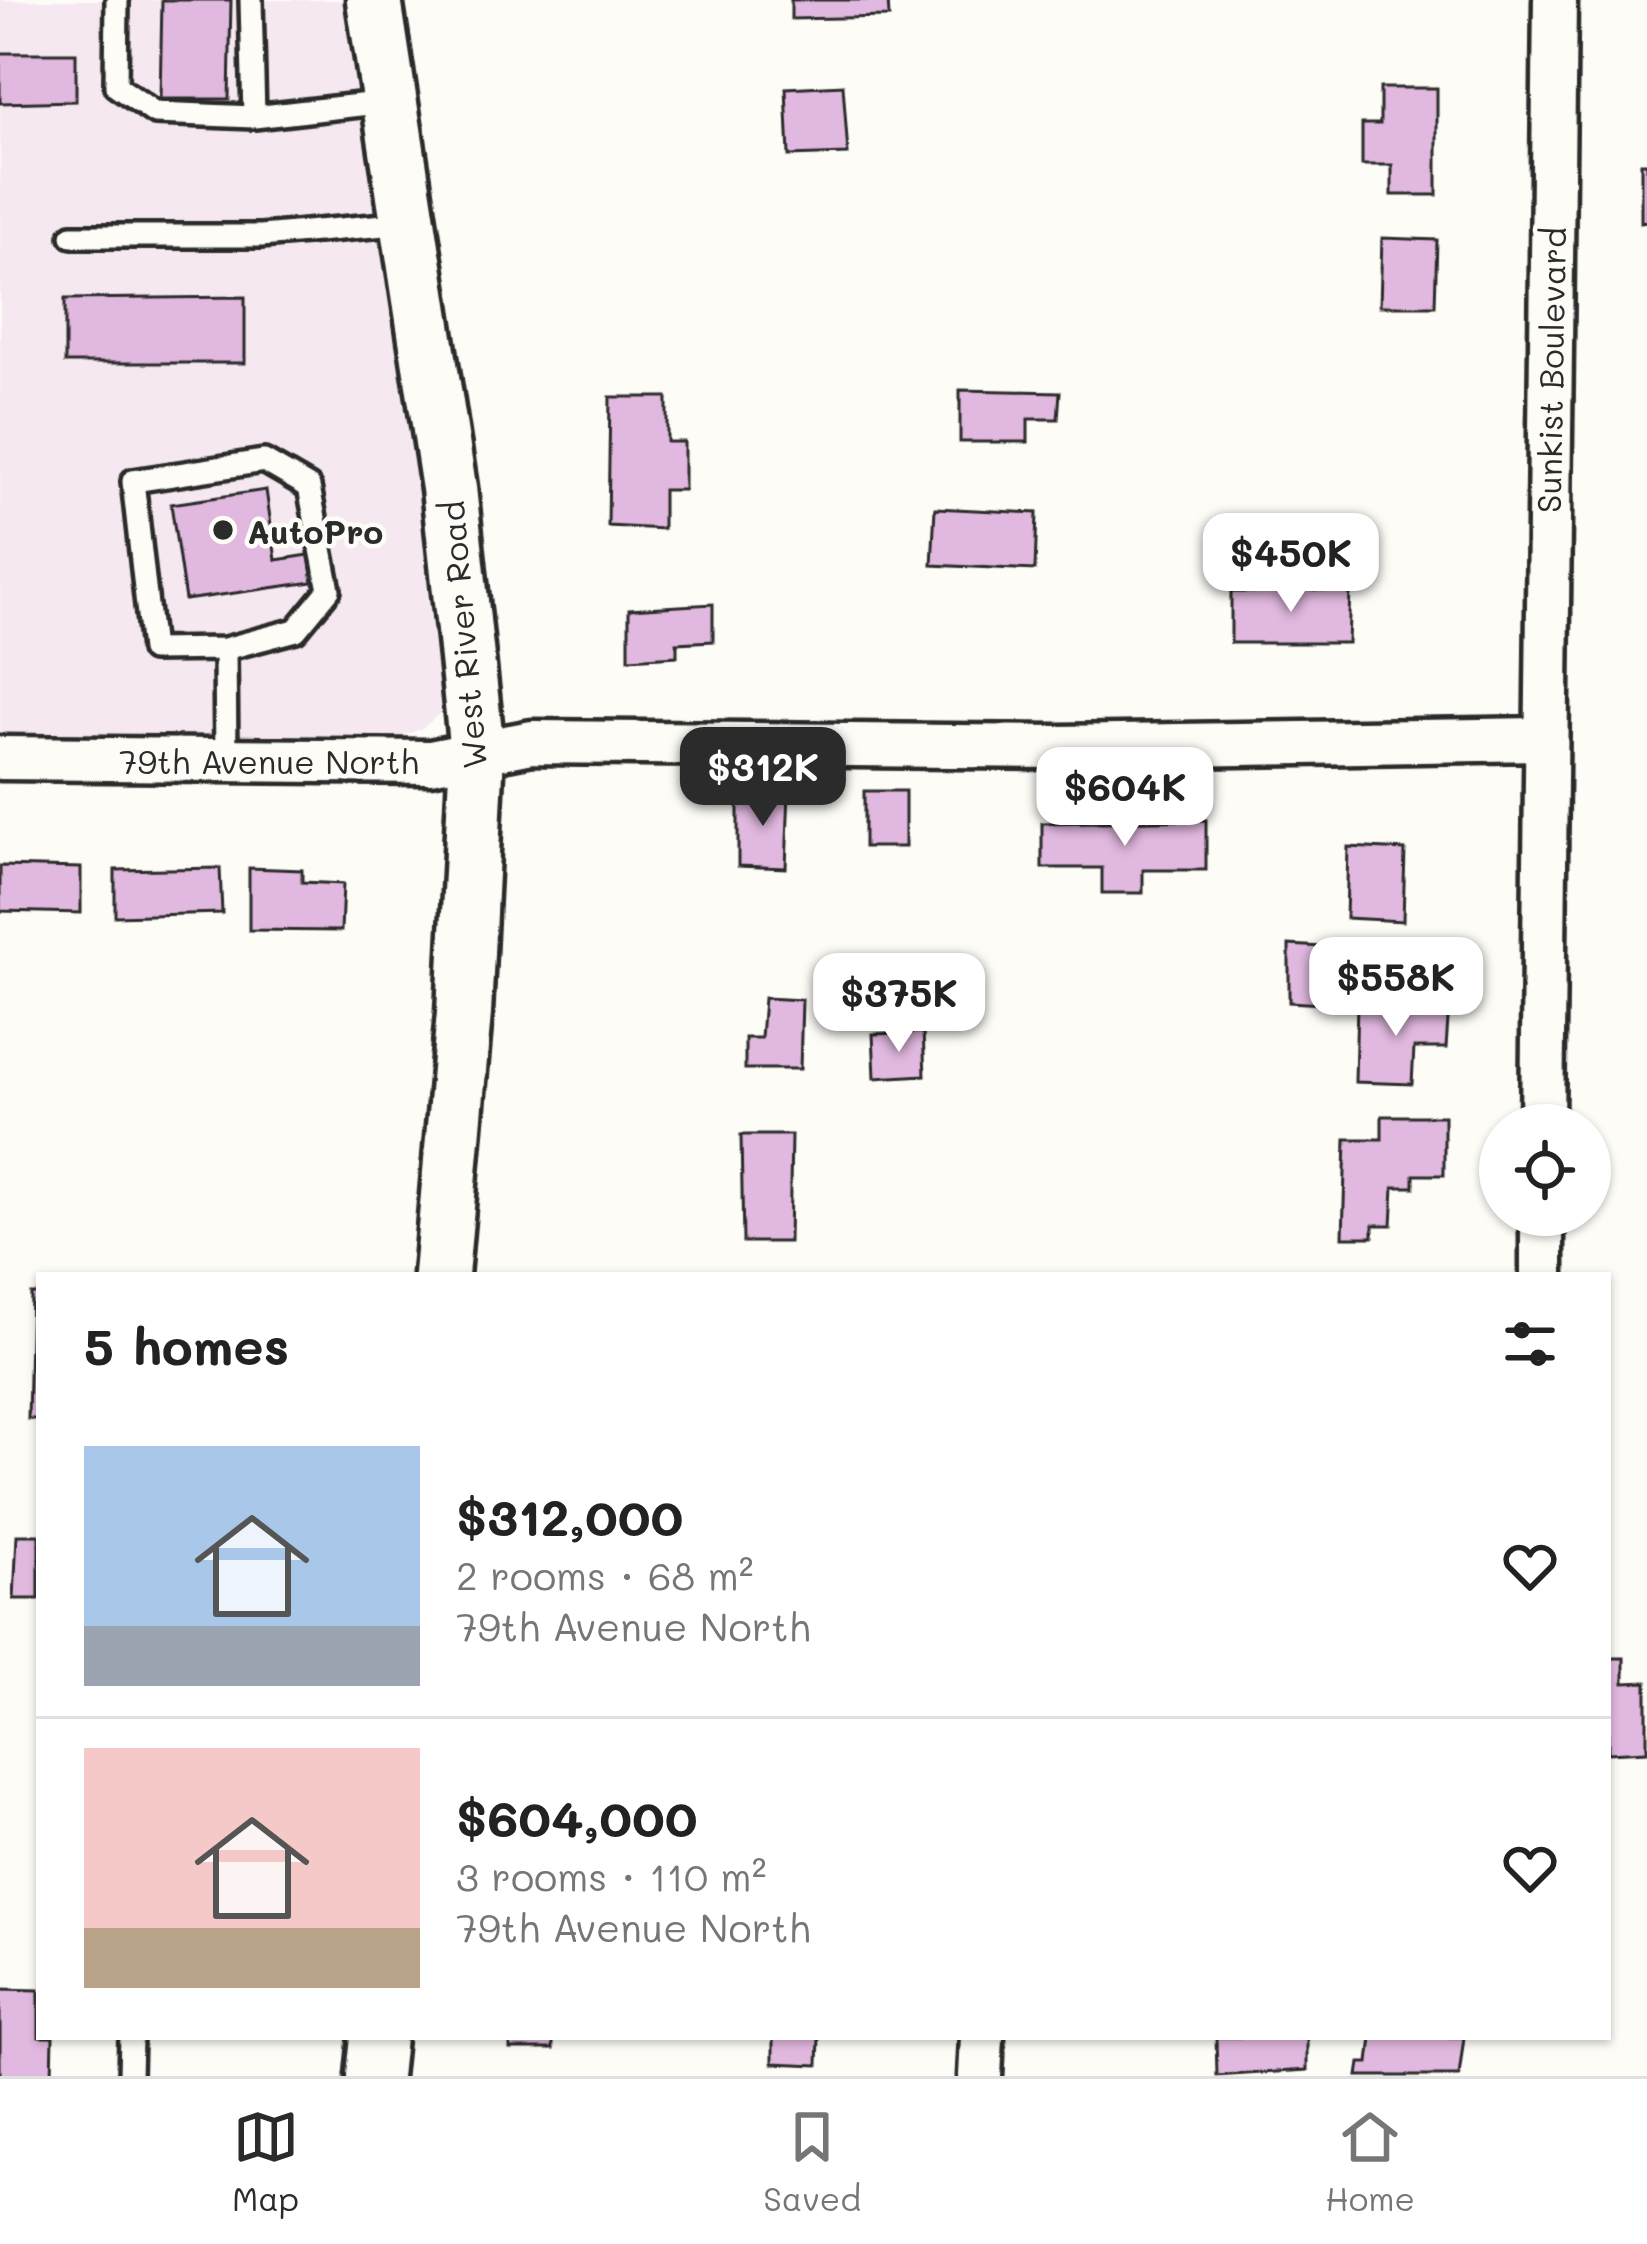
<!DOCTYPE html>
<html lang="en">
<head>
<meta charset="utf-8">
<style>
  :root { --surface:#fff; --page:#f2f2f2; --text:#222; --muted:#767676; --line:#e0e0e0; --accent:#2b2b2b }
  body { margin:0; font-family:Mali,sans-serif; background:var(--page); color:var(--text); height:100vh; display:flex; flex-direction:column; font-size:45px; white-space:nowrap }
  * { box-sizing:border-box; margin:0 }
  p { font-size:39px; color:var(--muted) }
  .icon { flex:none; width:66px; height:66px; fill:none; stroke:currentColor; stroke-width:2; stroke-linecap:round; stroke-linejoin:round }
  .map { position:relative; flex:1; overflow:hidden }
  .sheet { position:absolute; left:36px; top:1272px; width:1575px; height:768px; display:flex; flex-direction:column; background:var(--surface); border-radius:0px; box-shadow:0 3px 9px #0004 }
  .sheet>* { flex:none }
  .tools { position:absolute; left:1479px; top:1104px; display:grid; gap:24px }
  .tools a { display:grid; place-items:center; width:132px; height:132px; border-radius:50%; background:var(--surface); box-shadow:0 3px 9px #0004; font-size:60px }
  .price { position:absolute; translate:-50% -102px; padding:0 27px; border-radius:24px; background:#fff; color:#222; font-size:39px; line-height:78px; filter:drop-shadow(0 3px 6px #0008) }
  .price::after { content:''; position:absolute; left:50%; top:72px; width:36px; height:27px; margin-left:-18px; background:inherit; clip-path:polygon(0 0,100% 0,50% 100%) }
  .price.active { background:var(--accent); color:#fff }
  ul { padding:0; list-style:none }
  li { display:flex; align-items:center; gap:36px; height:300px; padding:0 48px }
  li+li { border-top:3px solid var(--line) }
  li span { display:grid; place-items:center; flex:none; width:336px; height:240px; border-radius:0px; color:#555 }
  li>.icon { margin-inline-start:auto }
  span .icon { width:144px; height:144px; fill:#fffc; stroke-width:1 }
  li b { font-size:51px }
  h2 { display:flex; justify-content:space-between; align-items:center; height:144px; padding:0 48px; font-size:51px }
  .tab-bar { display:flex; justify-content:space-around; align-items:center; height:168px; border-top:3px solid var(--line); background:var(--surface); font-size:33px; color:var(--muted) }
  .tab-bar a { display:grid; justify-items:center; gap:6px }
  .tab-bar .active { color:var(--accent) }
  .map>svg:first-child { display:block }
  .built { fill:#f5e8f0 }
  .building { fill:#e1b8df; stroke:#2b2b2b; stroke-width:3 }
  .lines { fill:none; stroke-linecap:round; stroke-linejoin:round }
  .service-casing { stroke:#2b2b2b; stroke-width:30 }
  .minor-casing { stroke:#2b2b2b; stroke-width:51 }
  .tertiary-casing { stroke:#2b2b2b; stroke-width:63 }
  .service { stroke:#fdfcf7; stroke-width:21 }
  .minor { stroke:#fdfcf7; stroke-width:42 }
  .tertiary { stroke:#fdfcf7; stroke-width:54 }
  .poi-dot { fill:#2b2b2b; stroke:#fdfcf7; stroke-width:4.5 }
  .labels { text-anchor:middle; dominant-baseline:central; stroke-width:9; stroke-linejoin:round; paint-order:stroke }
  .street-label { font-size:33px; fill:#2b2b2b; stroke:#fdfcf7 }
  .poi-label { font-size:33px; font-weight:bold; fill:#2b2b2b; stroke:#fdfcf7; text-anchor:start }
</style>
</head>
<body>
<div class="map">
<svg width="1647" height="2076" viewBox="0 0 1647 2076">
  <rect width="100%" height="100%" fill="#fdfcf7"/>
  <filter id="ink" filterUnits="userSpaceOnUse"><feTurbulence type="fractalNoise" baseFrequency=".00833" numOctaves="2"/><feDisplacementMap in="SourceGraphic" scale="24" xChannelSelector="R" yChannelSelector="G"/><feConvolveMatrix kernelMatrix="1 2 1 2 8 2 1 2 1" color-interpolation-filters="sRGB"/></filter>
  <g filter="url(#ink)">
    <path class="built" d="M0 0H350L449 681 441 712 424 727 403 736 0 735Z"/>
    <path class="building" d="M162 0H231L229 99H160Z
      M791 0H888L889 17 791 19Z
      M0 53H76V101L0 103Z
      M843 85 848 154 789 156 786 88Z
      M1380 88H1437V195H1392V165H1362V124H1380Z
      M1641 163H1647V221L1641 222Z
      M1382 238 1437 240 1435 306H1380Z
      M245 297V363H65V299Z
      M960 390 1060 392 1058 419H1028V442H960Z
      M610 397H667V442H684V490H663V529L608 526Z
      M266 490 276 560 309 555 313 582 185 600 171 504Z
      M935 508 1037 513 1035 570 932 565Z
      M1277 579H1312V590H1350L1348 643H1231V592H1277Z
      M713 604V641L677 643V656L629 659V609Z
      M738 791H789L786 868 738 866Z
      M864 791H905V847H864Z
      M1206 820V870H1143V893H1102V868H1042V823Z
      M1348 847 1405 850 1403 921 1346 918Z
      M0 866 81 868V913L0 911Z
      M220 868 222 913 115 916V870Z
      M249 868 302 870V882L343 884 341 931 249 930Z
      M1289 945 1339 948V1005L1289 1002Z
      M764 998 802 1000 800 1069H745V1038H761Z
      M1357 1002 1449 1005 1446 1048H1414L1412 1084 1355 1082Z
      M923 1032 925 1075 875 1078 873 1034Z
      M1382 1116H1444V1175H1414V1187H1394L1392 1225H1373V1237H1343L1346 1139H1382Z
      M741 1135H791L789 1242H743Z
      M31 1294H39V1419H28Z
      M17 1535H39V1599H14Z
      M1608 1658H1624V1683L1647 1682V1751L1608 1753Z
      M0 1989 39 1990V2037H53L52 2076H0Z
      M510 2037H570V2038H553V2049H510Z
      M773 2037H819L818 2065 773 2063Z
      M1216 2037H1307V2070L1217 2076Z
      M1372 2037H1464L1459 2076H1358L1360 2063H1369Z"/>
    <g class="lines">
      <g class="service-casing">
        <path id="service" d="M117 0 116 86 155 113 254 117 386 102
          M251 0 254 117
          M72 236H261L407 223
          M225 649 152 650 133 481 264 461 309 487 329 590 296 630 225 649 226 758
          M130 2076 131 2037"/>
      </g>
      <g class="minor-casing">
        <path id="minor" d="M0 758 430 762 532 742 1059 747 1545 739
          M1542 1125 1555 0
          M1542 1275V1215
          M980 2076 982 2037"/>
      </g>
      <g class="tertiary-casing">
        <path id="tertiary" d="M374 0 449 488 477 752 464 1013 441 1275
          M374 2076 378 2037"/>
      </g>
      <use href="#service" class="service"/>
      <use href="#minor" class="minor"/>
      <use href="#tertiary" class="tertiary"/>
    </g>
  </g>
  <circle class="poi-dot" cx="223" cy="530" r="12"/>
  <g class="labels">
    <g class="street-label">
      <text transform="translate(1550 370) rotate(-89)">Sunkist Boulevard</text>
      <text transform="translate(462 635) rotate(-95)">West River Road</text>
      <text x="269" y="760">79th Avenue North</text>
    </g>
    <g class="poi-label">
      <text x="247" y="530">AutoPro</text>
    </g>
  </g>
</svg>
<div class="tools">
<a><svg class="icon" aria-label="locate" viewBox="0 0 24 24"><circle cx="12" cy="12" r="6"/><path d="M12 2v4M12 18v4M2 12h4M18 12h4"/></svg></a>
</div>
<b class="price" style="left:1291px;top:615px">$450K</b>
<b class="price active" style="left:763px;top:829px">$312K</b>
<b class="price" style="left:1125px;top:849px">$604K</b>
<b class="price" style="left:1396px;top:1039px">$558K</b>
<b class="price" style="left:899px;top:1055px">$375K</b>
<section class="sheet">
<h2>5 homes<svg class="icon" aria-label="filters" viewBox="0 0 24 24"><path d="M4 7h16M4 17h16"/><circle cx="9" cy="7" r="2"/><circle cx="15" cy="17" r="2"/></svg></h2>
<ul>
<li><span style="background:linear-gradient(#a9c7e8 75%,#9aa5b1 0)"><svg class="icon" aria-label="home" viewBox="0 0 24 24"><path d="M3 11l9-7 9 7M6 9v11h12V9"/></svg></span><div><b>$312,000</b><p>2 rooms · 68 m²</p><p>79th Avenue North</p></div><svg class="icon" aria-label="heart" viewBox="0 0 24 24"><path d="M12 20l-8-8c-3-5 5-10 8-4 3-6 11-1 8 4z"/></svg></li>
<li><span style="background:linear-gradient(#f6c9c9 75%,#b9a48a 0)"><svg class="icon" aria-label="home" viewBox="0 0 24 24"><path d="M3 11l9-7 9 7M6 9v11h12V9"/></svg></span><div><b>$604,000</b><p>3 rooms · 110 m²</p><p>79th Avenue North</p></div><svg class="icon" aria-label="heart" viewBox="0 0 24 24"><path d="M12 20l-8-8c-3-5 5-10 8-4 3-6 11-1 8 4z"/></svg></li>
</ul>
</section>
</div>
<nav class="tab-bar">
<a class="active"><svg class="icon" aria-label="map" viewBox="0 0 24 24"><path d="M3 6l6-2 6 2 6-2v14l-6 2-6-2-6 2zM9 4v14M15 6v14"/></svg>Map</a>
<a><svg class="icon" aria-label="saved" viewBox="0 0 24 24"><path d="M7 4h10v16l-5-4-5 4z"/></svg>Saved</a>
<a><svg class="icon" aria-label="home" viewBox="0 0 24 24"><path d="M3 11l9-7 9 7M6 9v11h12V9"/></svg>Home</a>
</nav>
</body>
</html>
